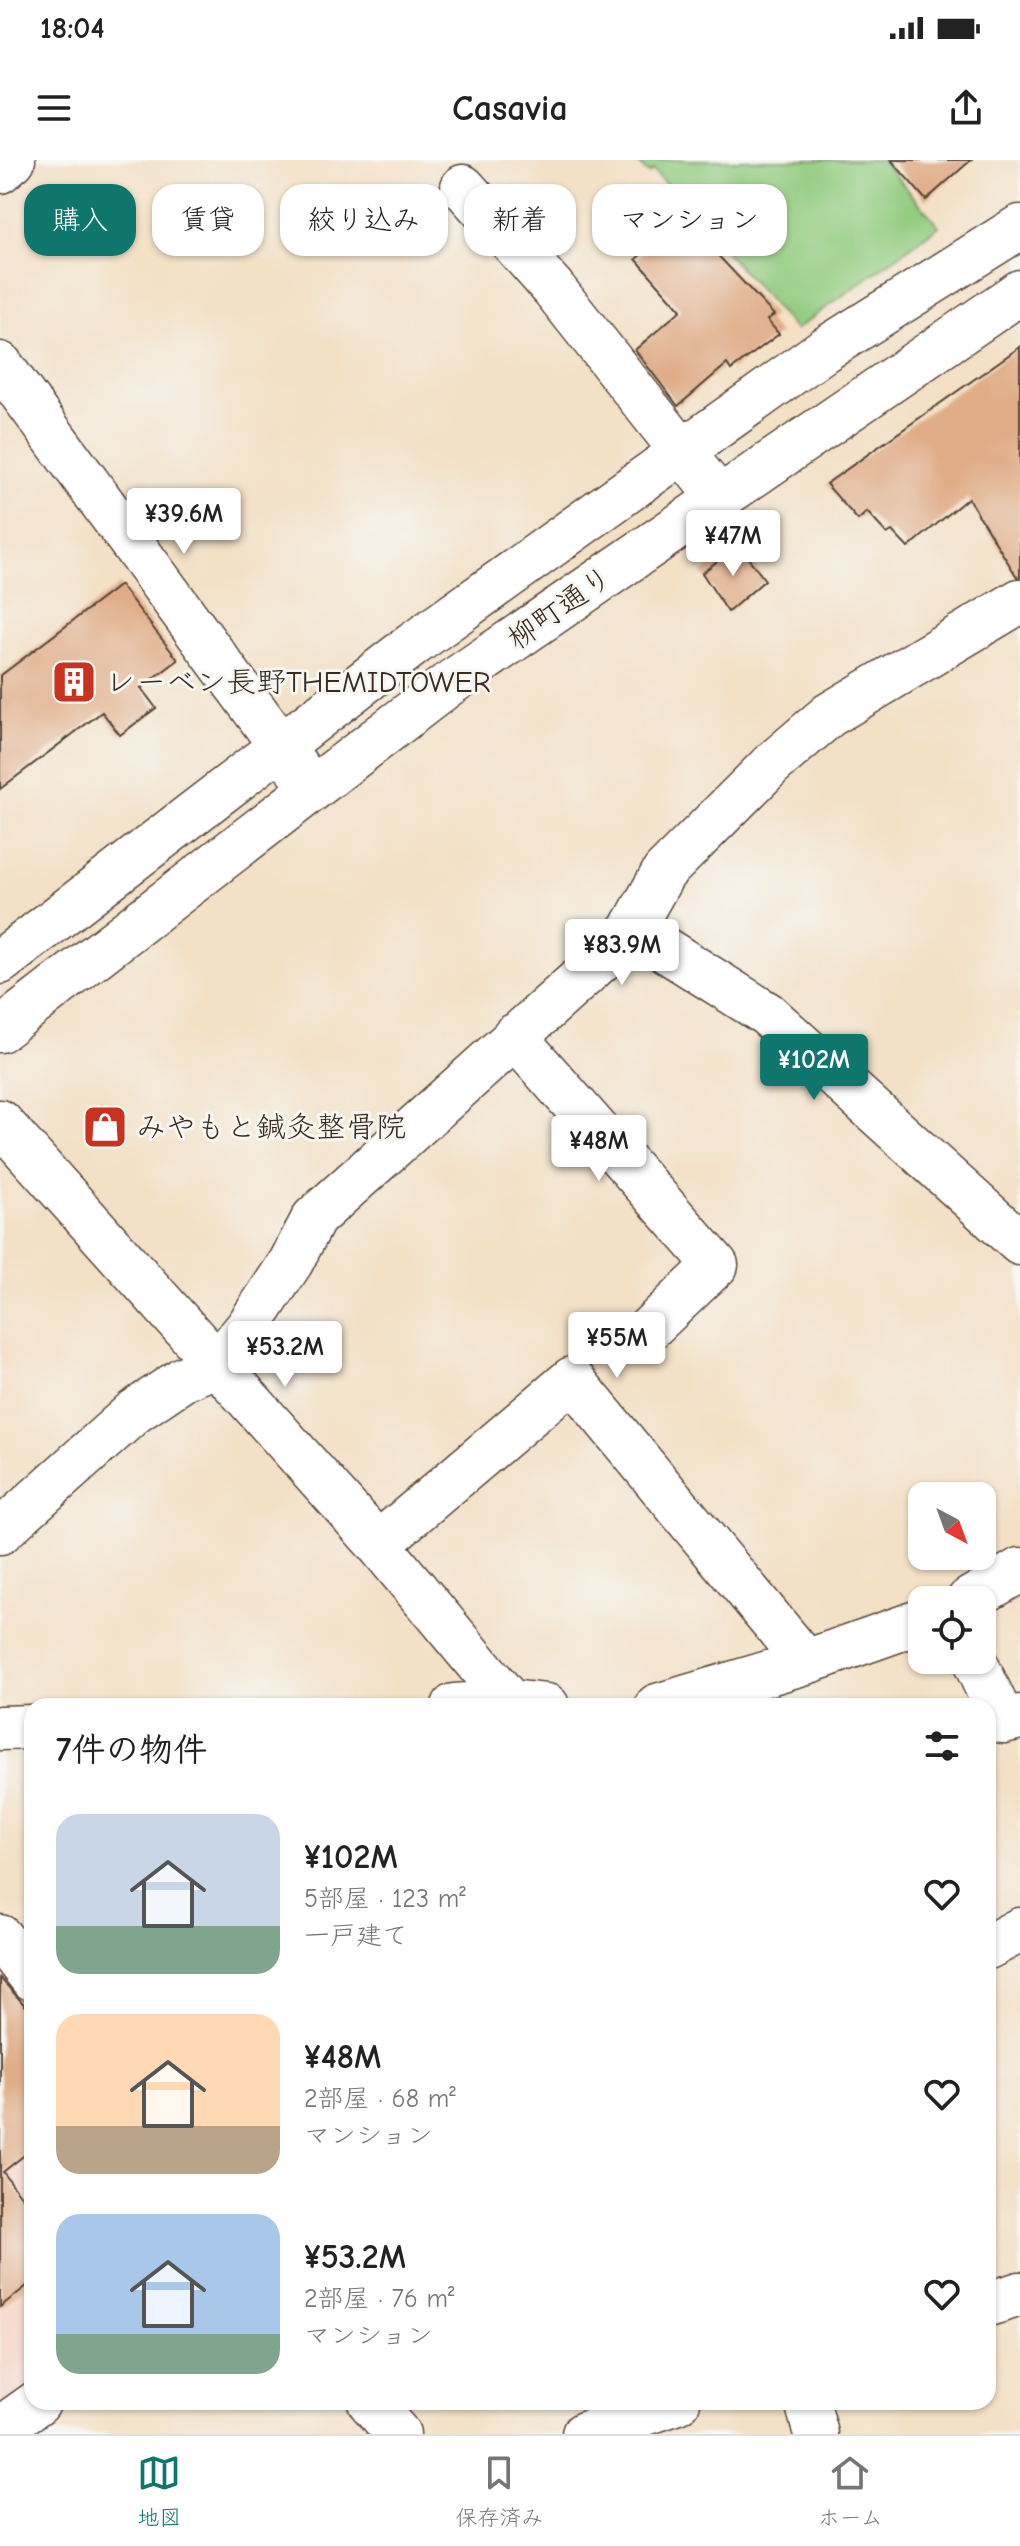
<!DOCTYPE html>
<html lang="ja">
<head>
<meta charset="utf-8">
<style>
  :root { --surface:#fff; --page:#f2f2f2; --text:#222; --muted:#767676; --line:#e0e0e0; --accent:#0f766e }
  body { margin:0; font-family:"Comic Neue","Klee One",sans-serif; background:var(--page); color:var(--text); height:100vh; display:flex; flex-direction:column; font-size:30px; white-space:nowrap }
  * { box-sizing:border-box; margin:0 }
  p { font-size:26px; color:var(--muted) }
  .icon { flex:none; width:44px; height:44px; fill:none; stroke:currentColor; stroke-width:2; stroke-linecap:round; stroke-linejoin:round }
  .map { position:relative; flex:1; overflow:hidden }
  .side { position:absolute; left:24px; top:1538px; width:972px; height:712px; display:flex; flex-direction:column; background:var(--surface); border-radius:24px; box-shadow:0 2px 6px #0004 }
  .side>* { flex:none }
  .hud { position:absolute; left:24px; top:24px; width:972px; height:72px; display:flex; gap:16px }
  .needle { width:52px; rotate:139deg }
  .controls { position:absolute; left:908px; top:1322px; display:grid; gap:16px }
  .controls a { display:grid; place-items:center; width:88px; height:88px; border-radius:16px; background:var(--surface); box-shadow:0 2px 6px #0004; font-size:40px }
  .price { position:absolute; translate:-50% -68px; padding:0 18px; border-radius:8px; background:#fff; color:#222; font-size:26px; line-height:52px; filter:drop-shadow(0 2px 4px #0008) }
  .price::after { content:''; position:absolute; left:50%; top:48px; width:24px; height:18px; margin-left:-12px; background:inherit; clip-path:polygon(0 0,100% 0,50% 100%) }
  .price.active { background:var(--accent); color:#fff }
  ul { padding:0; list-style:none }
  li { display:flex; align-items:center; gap:24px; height:200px; padding:0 32px }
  li span { display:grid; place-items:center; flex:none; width:224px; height:160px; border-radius:24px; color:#555 }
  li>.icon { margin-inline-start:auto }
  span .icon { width:96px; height:96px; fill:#fffc; stroke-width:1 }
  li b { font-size:34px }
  h2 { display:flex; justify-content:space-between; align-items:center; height:96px; padding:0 32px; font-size:34px }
  .tag { padding:0 28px; border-radius:24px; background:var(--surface); box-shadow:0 2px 6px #0004; font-size:28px; line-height:72px }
  .tag.active { background:var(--accent); color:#fff }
  .status { display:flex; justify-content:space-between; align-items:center; height:56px; padding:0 40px; background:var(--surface); direction:ltr }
  .status svg { height:22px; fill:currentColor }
  header { display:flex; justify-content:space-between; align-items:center; height:104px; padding:0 32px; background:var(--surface); font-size:36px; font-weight:600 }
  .tab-bar { display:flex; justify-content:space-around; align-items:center; height:112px; border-top:2px solid var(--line); background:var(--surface); font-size:22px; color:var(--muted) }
  .tab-bar a { display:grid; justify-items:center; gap:4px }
  .tab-bar .active { color:var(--accent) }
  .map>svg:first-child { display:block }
  .built { fill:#f6d2c5 }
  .green { fill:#93cc80; stroke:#677b4f; stroke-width:2 }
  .building { fill:#e0ad88 }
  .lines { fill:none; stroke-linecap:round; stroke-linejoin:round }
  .minor-casing { stroke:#574537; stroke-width:47 }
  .highway-casing { stroke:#574537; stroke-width:47 }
  .minor { stroke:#fff; stroke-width:44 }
  .highway { stroke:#fff; stroke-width:44 }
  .labels { text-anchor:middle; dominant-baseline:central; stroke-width:6; stroke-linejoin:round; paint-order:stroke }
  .street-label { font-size:30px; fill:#3b2a1e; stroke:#f6f6f2 }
  .poi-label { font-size:30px; fill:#3b2a1e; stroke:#f6f6f2; text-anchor:start }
</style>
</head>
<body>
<div class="status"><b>18:04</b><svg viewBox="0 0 49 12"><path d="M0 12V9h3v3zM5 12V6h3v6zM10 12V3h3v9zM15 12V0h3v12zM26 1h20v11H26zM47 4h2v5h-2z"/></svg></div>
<header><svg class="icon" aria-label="menu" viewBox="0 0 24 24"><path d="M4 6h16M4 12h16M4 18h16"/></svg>Casavia<svg class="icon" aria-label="share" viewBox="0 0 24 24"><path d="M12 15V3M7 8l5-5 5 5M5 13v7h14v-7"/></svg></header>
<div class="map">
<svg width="1020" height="2274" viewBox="0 0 1020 2274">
  <rect width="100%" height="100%" fill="#f6f6f2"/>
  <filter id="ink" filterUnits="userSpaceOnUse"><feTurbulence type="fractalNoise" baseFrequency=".0125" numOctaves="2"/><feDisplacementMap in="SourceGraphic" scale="16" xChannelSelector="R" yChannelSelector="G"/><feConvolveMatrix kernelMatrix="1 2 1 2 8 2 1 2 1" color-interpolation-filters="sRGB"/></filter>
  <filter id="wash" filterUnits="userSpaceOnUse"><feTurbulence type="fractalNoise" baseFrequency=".006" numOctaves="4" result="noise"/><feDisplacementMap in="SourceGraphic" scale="32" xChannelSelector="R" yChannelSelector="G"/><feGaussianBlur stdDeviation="1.8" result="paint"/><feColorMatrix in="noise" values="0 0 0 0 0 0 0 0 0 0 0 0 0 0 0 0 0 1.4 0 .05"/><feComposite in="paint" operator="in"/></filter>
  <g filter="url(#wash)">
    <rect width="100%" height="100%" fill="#f3e0c5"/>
    <path class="built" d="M0 1799 32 1839V2235L0 2258Z"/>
    <path class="green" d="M635 0H882L939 66 795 170 653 10 648 14Z"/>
    <g id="blocks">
      <path class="building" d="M891 0H971L926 40Z
        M683 58 774 155 767 160 779 174 731 210 727 204 678 246 635 190 681 150 636 99Z
        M1020 187V416L1017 417 968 338 908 388 892 371 887 374 867 352 858 360 826 324Z
        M738 385 765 420 728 452 702 413Z
        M120 425 178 500 141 528 156 548 120 575 102 552 0 629V516Z
        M0 1818 32 1853V1989L3 2012 32 2050V2122L0 2147Z"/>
    </g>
  </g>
  <g filter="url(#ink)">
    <use href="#blocks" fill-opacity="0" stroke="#574537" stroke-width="2"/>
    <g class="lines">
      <g class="minor-casing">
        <path id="minor" d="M0 11 13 0
          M463 27 553 128 719 338
          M0 204 312 628
          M632 769 767 854 1020 1083
          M514 876 716 1105 649 1169
          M0 962 378 1384 513 1546
          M0 1372 134 1252 183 1219 217 1204 248 1167 291 1102 314 1058 601 800 632 769 664 712 772 604 829 555 1020 441
          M378 1384 572 1219 806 1502
          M969 1440 1020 1410
          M974 1500 1003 1561 1020 1557
          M454 1546 510 1542 547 1546
          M657 1546 806 1502 922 1461
          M0 1568 32 1567
          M0 1777 32 1818
          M988 1787 1020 1770
          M988 2144 1020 2134
          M370 2242 398 2274
          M807 2242 816 2274
          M0 2269 38 2242
          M584 2274 678 2242"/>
      </g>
      <g class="highway-casing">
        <path id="highway" d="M0 802 415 483 824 190 1020 67
          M0 870 446 526 1020 132"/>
      </g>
      <use href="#minor" class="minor"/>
      <use href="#highway" class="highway"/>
    </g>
  </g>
  <defs>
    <g id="building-square" transform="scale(2.3)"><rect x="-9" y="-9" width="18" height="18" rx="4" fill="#c8321e" stroke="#f6f6f2"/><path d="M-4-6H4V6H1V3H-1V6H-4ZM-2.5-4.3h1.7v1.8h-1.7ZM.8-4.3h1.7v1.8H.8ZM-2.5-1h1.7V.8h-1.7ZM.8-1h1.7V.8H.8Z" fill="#fff"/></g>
    <g id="shop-square" transform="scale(2.3)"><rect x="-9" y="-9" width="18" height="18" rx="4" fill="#c8321e" stroke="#f6f6f2"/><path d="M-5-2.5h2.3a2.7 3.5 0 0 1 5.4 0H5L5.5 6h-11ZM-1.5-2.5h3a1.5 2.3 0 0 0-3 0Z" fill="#fff"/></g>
  </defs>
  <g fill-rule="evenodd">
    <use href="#building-square" x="74" y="522"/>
    <use href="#shop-square" x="105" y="967"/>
  </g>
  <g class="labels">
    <g class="street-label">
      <text transform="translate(560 448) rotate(-35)">柳町通り</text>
    </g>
    <g class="poi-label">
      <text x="105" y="522">レーベン長野THEMIDTOWER</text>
      <text x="136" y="967">みやもと鍼灸整骨院</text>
    </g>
  </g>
</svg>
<div class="controls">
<a><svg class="needle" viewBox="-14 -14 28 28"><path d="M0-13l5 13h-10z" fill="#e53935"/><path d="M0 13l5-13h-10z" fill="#767676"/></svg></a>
<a><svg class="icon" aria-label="locate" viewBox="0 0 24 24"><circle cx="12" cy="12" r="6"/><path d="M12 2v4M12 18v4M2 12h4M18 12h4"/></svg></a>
</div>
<b class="price" style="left:184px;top:396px">¥39.6M</b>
<b class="price" style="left:733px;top:418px">¥47M</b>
<b class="price" style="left:622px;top:827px">¥83.9M</b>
<b class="price active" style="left:814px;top:942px">¥102M</b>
<b class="price" style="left:599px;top:1023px">¥48M</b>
<b class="price" style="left:617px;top:1220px">¥55M</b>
<b class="price" style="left:285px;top:1229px">¥53.2M</b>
<div class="hud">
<a class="tag active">購入</a>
<a class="tag">賃貸</a>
<a class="tag">絞り込み</a>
<a class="tag">新着</a>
<a class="tag">マンション</a>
</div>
<section class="side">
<h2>7件の物件<svg class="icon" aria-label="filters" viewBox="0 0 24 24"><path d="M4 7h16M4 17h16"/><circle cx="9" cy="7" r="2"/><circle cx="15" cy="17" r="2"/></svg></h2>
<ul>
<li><span style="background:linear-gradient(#c9d6e8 70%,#7fa58c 0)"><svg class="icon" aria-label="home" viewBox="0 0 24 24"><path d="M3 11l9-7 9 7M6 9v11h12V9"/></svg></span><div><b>¥102M</b><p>5部屋 · 123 m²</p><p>一戸建て</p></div><svg class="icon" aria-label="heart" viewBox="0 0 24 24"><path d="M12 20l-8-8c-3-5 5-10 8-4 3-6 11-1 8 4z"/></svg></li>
<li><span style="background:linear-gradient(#ffd9b3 70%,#b9a48a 0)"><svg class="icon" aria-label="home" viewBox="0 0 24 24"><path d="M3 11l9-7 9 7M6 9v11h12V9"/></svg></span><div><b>¥48M</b><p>2部屋 · 68 m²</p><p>マンション</p></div><svg class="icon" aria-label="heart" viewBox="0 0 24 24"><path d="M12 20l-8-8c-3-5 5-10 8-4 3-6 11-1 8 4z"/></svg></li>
<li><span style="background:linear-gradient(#a9c7e8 75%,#7fa58c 0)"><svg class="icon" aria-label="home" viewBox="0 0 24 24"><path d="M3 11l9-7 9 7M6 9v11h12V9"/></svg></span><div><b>¥53.2M</b><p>2部屋 · 76 m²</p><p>マンション</p></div><svg class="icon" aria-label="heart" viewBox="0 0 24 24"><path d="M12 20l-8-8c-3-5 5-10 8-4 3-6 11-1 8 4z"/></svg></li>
</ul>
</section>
</div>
<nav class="tab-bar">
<a class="active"><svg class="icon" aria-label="map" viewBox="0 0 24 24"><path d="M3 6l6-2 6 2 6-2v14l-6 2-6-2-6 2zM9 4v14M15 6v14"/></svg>地図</a>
<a><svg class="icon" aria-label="saved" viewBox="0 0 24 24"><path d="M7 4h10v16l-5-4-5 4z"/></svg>保存済み</a>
<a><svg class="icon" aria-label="home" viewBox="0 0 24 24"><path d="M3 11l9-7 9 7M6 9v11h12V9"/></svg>ホーム</a>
</nav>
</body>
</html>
